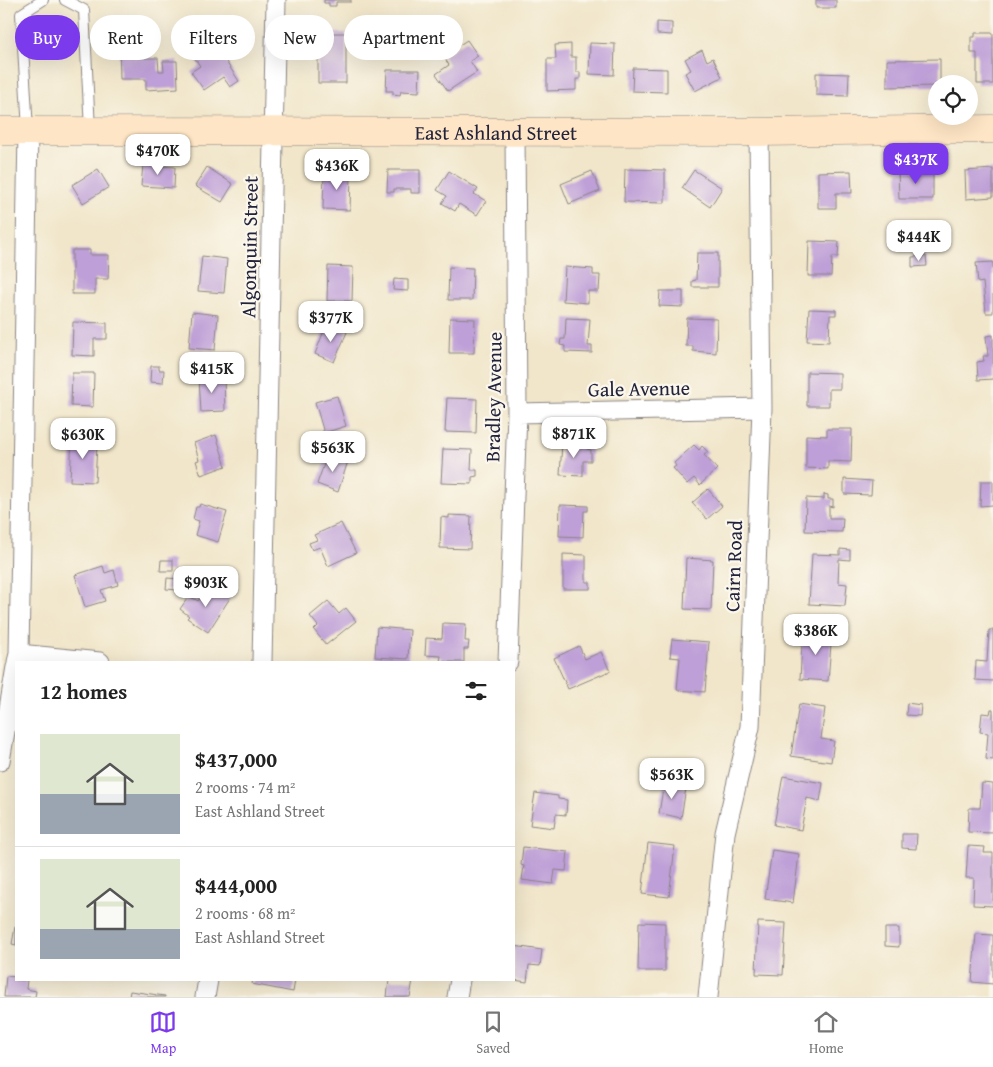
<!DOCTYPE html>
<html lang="en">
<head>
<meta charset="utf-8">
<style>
  :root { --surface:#fff; --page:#f6f6f6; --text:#222; --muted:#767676; --line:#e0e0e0; --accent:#7c3aed }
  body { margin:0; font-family:"Gentium Book Plus",serif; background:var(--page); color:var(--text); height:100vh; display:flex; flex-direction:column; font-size:19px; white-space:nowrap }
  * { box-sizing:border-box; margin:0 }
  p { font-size:16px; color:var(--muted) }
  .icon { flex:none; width:28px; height:28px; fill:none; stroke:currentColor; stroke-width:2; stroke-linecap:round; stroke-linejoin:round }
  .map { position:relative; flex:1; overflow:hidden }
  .panel { position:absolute; left:15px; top:661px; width:500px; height:320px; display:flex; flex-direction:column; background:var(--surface); border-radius:0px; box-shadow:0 5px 20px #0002 }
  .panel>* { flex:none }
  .banner { position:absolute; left:15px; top:15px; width:500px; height:45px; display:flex; gap:10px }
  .tools { position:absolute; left:928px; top:75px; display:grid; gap:10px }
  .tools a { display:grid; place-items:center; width:50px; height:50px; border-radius:50%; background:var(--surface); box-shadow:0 5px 20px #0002; font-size:25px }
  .price { position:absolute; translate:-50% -42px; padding:0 11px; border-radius:10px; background:#fff; color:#222; font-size:16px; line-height:32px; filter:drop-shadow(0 1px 2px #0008) }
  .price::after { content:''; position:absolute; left:50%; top:30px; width:15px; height:11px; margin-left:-8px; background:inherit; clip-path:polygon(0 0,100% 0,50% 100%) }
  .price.current { background:var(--accent); color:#fff }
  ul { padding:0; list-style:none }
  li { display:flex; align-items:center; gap:15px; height:125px; padding:0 25px }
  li+li { border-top:1px solid var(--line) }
  li span { display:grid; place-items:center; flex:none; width:140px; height:100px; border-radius:0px; color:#555 }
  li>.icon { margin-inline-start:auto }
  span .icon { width:60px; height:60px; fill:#fffc; stroke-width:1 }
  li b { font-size:21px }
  h2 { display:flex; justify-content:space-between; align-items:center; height:60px; padding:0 25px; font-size:21px }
  .chip { padding:0 18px; border-radius:22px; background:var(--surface); box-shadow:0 5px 20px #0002; font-size:18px; line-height:45px }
  .chip.current { background:var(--accent); color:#fff }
  .dock { display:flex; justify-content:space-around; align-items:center; height:70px; border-top:1px solid var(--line); background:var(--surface); font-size:14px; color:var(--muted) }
  .dock a { display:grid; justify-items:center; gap:2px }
  .dock .current { color:var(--accent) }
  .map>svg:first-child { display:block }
  .building { fill:#be9fd7 }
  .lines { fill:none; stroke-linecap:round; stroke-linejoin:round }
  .lane-casing { stroke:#8a8482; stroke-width:12 }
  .street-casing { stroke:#8a8482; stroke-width:21 }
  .secondary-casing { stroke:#8a8482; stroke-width:29 }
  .lane { stroke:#fff; stroke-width:10 }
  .street { stroke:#fff; stroke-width:19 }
  .secondary { stroke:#fee5c5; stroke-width:28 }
  .labels { text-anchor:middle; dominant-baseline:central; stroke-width:4.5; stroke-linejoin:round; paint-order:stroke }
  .street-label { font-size:20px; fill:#22223b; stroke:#fbf7ec }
</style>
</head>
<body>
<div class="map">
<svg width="993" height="997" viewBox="0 0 993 997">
  <rect width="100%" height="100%" fill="#fbf7ec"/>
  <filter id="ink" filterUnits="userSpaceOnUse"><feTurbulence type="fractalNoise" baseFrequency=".02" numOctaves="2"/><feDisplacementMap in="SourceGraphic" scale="10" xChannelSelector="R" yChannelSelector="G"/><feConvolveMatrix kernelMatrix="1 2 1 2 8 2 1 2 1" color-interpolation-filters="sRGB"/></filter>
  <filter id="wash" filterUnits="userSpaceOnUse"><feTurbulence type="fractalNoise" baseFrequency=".0096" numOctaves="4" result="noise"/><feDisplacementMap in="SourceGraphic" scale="20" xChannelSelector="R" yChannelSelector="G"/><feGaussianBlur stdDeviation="1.12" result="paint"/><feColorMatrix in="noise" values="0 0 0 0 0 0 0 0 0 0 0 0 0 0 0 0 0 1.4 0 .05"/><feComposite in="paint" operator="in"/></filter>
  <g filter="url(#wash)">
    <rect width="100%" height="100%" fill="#f1e6ca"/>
    <g id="blocks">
      <path class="building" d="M324 0H351V2H336V6H329V3H324Z
        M816 0H836V8H816Z
        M657 22 672 23V35L657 34Z
        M318 33H346V83H318Z
        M975 33H993V84H977V53H971V37H975Z
        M119 38H133L134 58H158L159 71H164L163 61H177L178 88 146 90V79H120Z
        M467 40 478 56 470 61 477 72 448 91 436 74 449 65 443 56Z
        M212 41 239 81 230 87 223 77 204 90 191 72 200 66 192 54Z
        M590 43 615 44 614 75 589 74Z
        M571 44V57H576V72H580V79H576V90L547 91V59H556L555 45Z
        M702 50 707 61 713 58 722 77 695 91 685 73 691 70 685 59Z
        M940 59V84H936V86L887 87V60Z
        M633 68 667 69V92L632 91Z
        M387 70H420L419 92 401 91 400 95 393 94V91H386Z
        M816 73 849 74 848 96 816 95Z
        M155 162H160V166L175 167 174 188 141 186 143 165 155 166Z
        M207 167 233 184 222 202 195 186Z
        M98 169 109 187 83 203 72 185Z
        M625 169 665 170V203L624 202Z
        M993 169V197L966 199 965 171Z
        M324 170H333V174H351L350 210 323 209Z
        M388 170H420V193H411V189H394V192H387Z
        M694 170 722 188 710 207 682 188Z
        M449 171 478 189 474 194 486 201 477 215 459 204 455 211 442 203 447 196 437 190Z
        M592 171 600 191 569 204 561 184Z
        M851 171 852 193H836V208H818V172Z
        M898 171H933V199H899Z
        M809 241 839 242 838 257H832L831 276H808Z
        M72 250H90V255H109L108 279H95V294H72Z
        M697 253H718V287H692V281L696 280Z
        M202 256 227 259 224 293 198 291Z
        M926 256 927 266 912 267V257Z
        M993 262V313H986L983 282 978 283 976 263Z
        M328 266 353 267 352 301H327Z
        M449 267 473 268 472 300H448Z
        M565 267 593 269V275H600L599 291H588V303L563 301Z
        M394 279 408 280V291L393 290Z
        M660 291H683V307L659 306Z
        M809 309 836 310V315H830L829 342 807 341Z
        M192 312 218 315 215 350 189 348Z
        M450 318 475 319 474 353H449Z
        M566 318 590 319 588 346H592V353L565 352V346L560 345 561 339H565Z
        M687 318 717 319 716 353 693 351V346H686Z
        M73 322 107 323V339H94V356L72 355Z
        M327 323 347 332 334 362 315 354Z
        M993 335V379L978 380 977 362 984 361 983 356H988L986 336Z
        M151 366H159V370H164L163 383 150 382Z
        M807 372 840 373V389H829V406H807Z
        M72 373H94L93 407 71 406Z
        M224 377 225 411 201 412 199 378Z
        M337 396 346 426 324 433 315 402Z
        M447 398 477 399 476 433 445 432Z
        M827 429H852L851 462 828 461V469L806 468V435L827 436Z
        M72 435 86 436V445H97L95 482 70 481Z
        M216 435 226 466 201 475 196 461 199 460 194 443Z
        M562 443 587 445V449L591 450V461H583V476L560 475Z
        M694 445 699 450 702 446 708 452 704 455 717 469 700 485 694 478 687 484 673 468 676 466 674 463Z
        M443 449 472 450 471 470H477V476L472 477V484L441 483Z
        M328 453 348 461 338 492 317 484Z
        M844 479 872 481 871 495 844 494Z
        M981 481H993V505L980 506Z
        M708 489 722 506 707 519 692 503Z
        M824 494 828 495V499H833V507L829 506V518H843L842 532 805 531 806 498 824 499Z
        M200 504 227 512 218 542 195 535 199 521 193 519 196 507H199Z
        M560 505 588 506V511H584L583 537 559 536Z
        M449 515 471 516 470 549 440 548 441 517 449 518Z
        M341 523 356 553 328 566 320 547 312 550 309 543 317 540 314 535Z
        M840 549 850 550V560L839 559 838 583 847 584 845 606 809 604 812 554 840 555Z
        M563 554 586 555V582H590V589H563Z
        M686 558 713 560 711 610 684 609Z
        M161 560H173V571H160Z
        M103 566 105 573 114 570 118 585 101 590 105 601 85 607 75 575Z
        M167 578 179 579 178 590 166 589Z
        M210 584 230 598 208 632 187 618 189 616 180 609 189 596 198 601Z
        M328 601 339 614 346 608 356 621 326 645 314 630 318 626 310 616Z
        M443 623 466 624 465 641H469L468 649H464V662H440L441 656 425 655 426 638 442 639Z
        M377 627 410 630 408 659 375 657Z
        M807 630 832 632 828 681 800 679 802 644H806Z
        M989 630H993V681L975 680 976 661 987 662Z
        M672 639 709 642 705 692 677 690 680 658 670 657Z
        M579 646 585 659 601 652 610 671 568 689 554 658Z
        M907 703 921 705 920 716 906 715Z
        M799 704 825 708 821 739 834 741 831 762 791 756Z
        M991 709H993V760L986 759 988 733 980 732 982 713 990 714Z
        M783 776 823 783 820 801 807 798 801 830 774 825Z
        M664 783 686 788 681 818 659 813Z
        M982 783 993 784V833L968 832 969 808H980Z
        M535 793 558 796V799L567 800 566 815 556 814 554 828 530 825Z
        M902 834H917L916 849 902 848Z
        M648 843 675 846 669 897 642 894Z
        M968 846 985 847 984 853H993V906L973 905 974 878H966Z
        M523 847 568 852 566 871 555 870 553 884 522 880 524 866 521 865Z
        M772 850 799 854 793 903 765 899Z
        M639 922 665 923V971H638Z
        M758 922 786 923 783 975 756 974Z
        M15 927H16V945L12 944Z
        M885 928H899V947L885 946Z
        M976 934 993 935V984L972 982Z
        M514 946 542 950 540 966 529 965 527 982 514 980Z
        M6 976 16 977V980H27L26 989 36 991 35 997H4Z
        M253 980H295L293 992 252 984Z
        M389 980H413L410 997H387Z
        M130 991 165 996V997H129Z"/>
    </g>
  </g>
  <g filter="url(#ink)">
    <use href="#blocks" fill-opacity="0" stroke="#8a8482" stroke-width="1"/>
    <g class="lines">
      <g class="lane-casing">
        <path id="lane" d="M65 0 84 10 90 130
          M28 130 21 14 43 0"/>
      </g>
      <g class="street-casing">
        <path id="street" d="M517 413 762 408
          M19 654 100 662
          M17 662 19 654 28 131
          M262 662 276 0
          M508 662 517 413 515 132
          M0 761 16 667
          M205 997 208 980
          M457 997 460 980
          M708 997 725 833 750 727 762 408 759 132"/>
      </g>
      <g class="secondary-casing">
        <g id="secondary">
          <path id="s1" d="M0 131 759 132 993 129"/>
        </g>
      </g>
      <use href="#lane" class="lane"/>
      <use href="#street" class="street"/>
      <use href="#secondary" class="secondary"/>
    </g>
  </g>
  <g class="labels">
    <g class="street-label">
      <text stroke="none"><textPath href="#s1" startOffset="496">East Ashland Street</textPath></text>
      <text transform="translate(249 247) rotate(-89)">Algonquin Street</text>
      <text transform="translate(639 388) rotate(-1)">Gale Avenue</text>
      <text transform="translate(493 397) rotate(-89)">Bradley Avenue</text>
      <text transform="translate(733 566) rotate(-88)">Cairn Road</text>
    </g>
  </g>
</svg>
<div class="tools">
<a><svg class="icon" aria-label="locate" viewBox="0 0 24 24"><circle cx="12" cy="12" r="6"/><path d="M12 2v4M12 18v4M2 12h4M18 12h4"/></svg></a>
</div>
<b class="price" style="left:158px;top:176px">$470K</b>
<b class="price current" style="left:916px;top:185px">$437K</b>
<b class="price" style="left:337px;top:191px">$436K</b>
<b class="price" style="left:919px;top:262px">$444K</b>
<b class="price" style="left:331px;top:343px">$377K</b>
<b class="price" style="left:212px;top:394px">$415K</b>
<b class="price" style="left:574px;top:459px">$871K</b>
<b class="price" style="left:83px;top:460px">$630K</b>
<b class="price" style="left:333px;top:473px">$563K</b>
<b class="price" style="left:206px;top:608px">$903K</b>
<b class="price" style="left:816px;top:656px">$386K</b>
<b class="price" style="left:672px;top:800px">$563K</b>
<div class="banner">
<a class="chip current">Buy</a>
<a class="chip">Rent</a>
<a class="chip">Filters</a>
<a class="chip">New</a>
<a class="chip">Apartment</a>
</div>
<section class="panel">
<h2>12 homes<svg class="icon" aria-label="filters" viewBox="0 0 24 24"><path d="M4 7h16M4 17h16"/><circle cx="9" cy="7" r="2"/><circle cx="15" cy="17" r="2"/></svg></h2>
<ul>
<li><span style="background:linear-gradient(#dfe7d0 60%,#9aa5b1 0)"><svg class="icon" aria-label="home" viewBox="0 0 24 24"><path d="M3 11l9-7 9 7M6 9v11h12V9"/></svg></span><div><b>$437,000</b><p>2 rooms · 74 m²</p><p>East Ashland Street</p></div></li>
<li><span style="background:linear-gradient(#dfe7d0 70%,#9aa5b1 0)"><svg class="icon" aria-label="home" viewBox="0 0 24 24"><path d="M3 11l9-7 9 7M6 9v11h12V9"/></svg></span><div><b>$444,000</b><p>2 rooms · 68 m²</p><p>East Ashland Street</p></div></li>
</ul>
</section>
</div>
<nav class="dock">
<a class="current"><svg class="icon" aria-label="map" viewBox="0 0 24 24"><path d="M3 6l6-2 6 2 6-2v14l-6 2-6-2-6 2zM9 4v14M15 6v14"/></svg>Map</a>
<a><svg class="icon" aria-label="saved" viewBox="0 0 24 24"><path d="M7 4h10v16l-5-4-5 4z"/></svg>Saved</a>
<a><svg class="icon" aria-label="home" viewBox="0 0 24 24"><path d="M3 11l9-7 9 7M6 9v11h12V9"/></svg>Home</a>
</nav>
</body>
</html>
